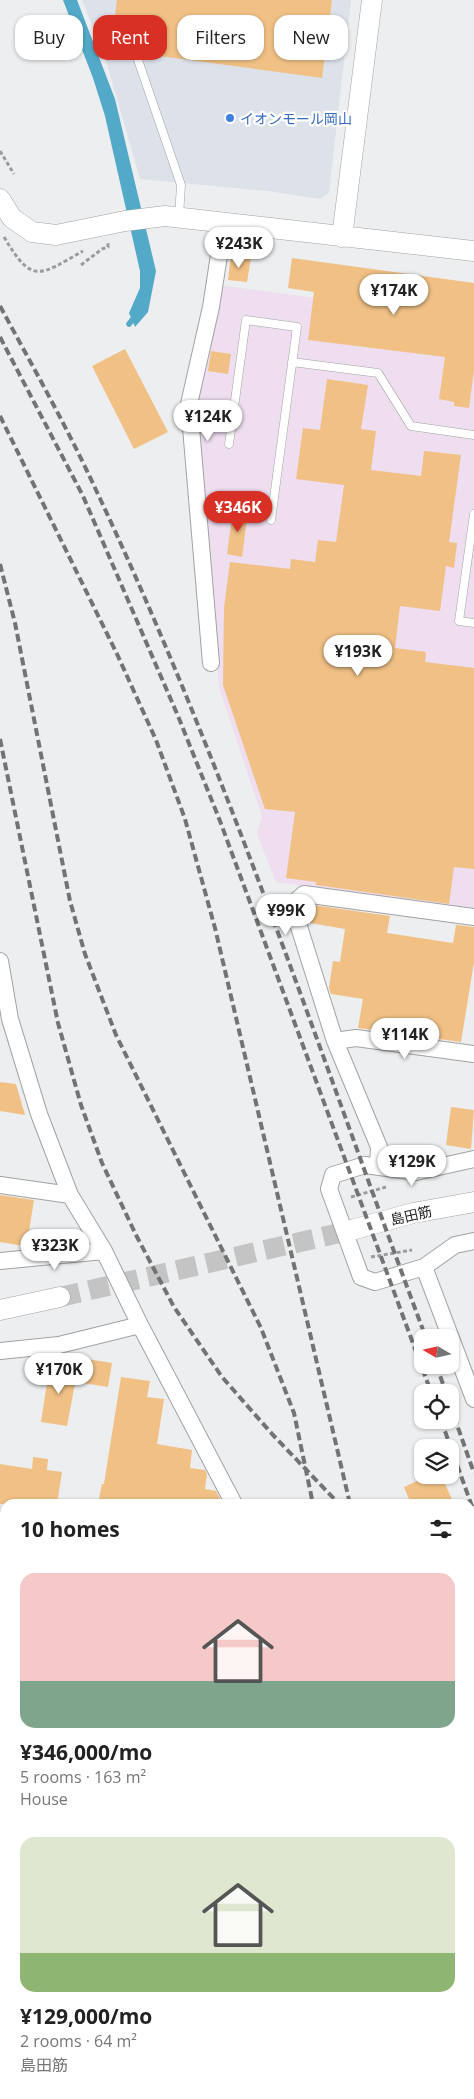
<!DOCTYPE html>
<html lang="en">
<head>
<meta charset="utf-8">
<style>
  :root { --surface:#fff; --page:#f2f2f2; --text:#222; --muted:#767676; --accent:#d93025 }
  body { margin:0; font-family:"Open Sans","Noto Sans JP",sans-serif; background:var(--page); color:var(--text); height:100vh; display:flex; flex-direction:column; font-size:19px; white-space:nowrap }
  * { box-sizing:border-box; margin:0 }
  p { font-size:16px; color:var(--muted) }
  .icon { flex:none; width:28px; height:28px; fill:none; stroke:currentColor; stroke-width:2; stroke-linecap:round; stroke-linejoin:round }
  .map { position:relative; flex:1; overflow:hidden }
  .sheet { position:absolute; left:0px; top:1499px; width:475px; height:601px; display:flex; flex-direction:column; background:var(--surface); border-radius:15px 15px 0 0; box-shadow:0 1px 4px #0004 }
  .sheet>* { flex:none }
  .top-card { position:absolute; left:15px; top:15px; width:445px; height:45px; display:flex; gap:10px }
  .needle { width:32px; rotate:279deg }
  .buttons { position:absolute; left:414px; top:1329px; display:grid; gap:10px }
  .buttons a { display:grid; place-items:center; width:45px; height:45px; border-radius:10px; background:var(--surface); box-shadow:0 1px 4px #0004; font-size:25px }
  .price { position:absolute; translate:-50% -42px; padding:0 11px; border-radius:18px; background:#fff; color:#222; font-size:16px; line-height:32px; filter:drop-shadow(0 1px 2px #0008) }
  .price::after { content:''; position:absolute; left:50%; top:30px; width:15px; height:11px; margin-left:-8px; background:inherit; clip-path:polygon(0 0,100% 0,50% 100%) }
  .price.active { background:var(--accent); color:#fff }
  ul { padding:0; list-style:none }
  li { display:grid; align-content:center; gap:10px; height:265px; padding:0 20px }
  li span { display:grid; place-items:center; height:155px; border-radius:15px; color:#555 }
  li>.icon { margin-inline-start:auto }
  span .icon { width:90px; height:90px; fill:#fffc; stroke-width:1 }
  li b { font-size:21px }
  h2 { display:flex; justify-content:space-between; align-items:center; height:60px; padding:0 20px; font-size:21px }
  .chip { padding:0 18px; border-radius:15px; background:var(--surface); box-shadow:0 1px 4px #0004; font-size:18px; line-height:45px }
  .chip.active { background:var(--accent); color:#fff }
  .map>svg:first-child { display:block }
  .built { fill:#dde2ea }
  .industrial { fill:#eedef0 }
  .green { fill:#97d6b9 }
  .water { fill:#53a9c8 }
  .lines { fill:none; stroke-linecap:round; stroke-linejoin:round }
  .stream { stroke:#53a9c8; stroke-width:5.5 }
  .building { fill:#f0c085 }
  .tertiary-tunnel { stroke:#c4c4c5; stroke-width:20; stroke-dasharray:20 10; stroke-linecap:butt }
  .service-casing { stroke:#a1a2a3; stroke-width:9 }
  .minor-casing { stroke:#a1a2a3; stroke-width:18 }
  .tertiary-casing { stroke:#a1a2a3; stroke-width:21 }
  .path { stroke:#9b9c9c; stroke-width:3; stroke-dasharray:4 2.5; stroke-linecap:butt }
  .service { stroke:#fff; stroke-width:8 }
  .minor { stroke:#fff; stroke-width:16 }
  .tertiary { stroke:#fff; stroke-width:20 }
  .rail { stroke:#727373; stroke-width:4; stroke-dasharray:8 4; stroke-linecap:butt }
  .shop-dot { fill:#3f7fe0; stroke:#fff; stroke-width:2 }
  .labels { text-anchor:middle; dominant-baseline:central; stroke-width:4.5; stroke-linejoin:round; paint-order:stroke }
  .shop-label { font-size:14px; fill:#366cbe; stroke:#fff; text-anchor:start }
  .street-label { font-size:14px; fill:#1e1e1e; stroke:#fff }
</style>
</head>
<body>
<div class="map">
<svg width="474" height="2099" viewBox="0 0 474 2099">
  <rect width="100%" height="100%" fill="#edeeef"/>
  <path class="built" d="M82 0H351L329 193 320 199 268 191 140 179 105 57Z"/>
  <path class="industrial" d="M219 285 474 319V909L276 882 257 834 262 816 219 687 214 599 195 402Z"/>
  <path class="green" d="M470 1627 474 1630V1789L470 1786Z"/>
  <path class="water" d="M63 0H77L115 99 156 271 148 312 135 327 129 313 140 288V271L105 116 93 78Z"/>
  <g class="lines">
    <path class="stream" d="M129 324 136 315"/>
  </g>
  <path class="building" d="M117 0H332L322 78 152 55 153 49 111 43Z
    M231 255 251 258 247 282 228 280Z
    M292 258 474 283V370L469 408 454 406V402L439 399 445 357 308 340 314 292 288 288Z
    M125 349 168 432 134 449 92 366Z
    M211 351 231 354 228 374 208 371Z
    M327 379 368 385 361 429 376 431 371 470 421 476 424 451 461 455 449 542 457 543 454 568 446 566 440 611 400 606 395 648 426 652 425 662 474 668V869L454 867 449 904 316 885V882L286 878 295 812 265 809 223 685 224 607 230 562 290 569 291 559 315 562 318 540 336 542 344 485 296 479 303 428 320 430Z
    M233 510 248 512 242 557 227 554Z
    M313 905 390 916 387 933 453 943 456 925 474 927V962L461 1042 358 1028 363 999 331 994 329 988 333 961 340 962 345 929 310 923Z
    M0 1082 16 1084 25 1115 0 1111Z
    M451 1107 474 1110 471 1149 446 1145Z
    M0 1195 34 1200 29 1231 56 1235 55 1246 36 1248 0 1242Z
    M81 1358 112 1363 108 1387 77 1382Z
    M50 1364 78 1368 67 1426 41 1422Z
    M121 1377 150 1381 147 1397 164 1399 157 1444 192 1450 190 1468 205 1470 207 1474 205 1489 216 1491 223 1504H98L102 1484H104Z
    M33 1457 48 1459 47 1470 62 1472 57 1504H0V1464L32 1469Z
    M430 1475H441L454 1504H411L404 1487Z"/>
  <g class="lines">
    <path class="tertiary-tunnel" d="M60 1297 348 1231"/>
    <g class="service-casing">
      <path id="service" d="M137 57 181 185 179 216
        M292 362 378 373 411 426 474 435
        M229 444 246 320 297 327 271 520
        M474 514 459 621 474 623"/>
    </g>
    <g class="minor-casing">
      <path id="minor" d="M211 663 189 404 211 307 224 223
        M0 961 10 1019 39 1114 70 1195 104 1251 140 1325 234 1504
        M335 1041 356 1038 474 1054
        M474 1159 416 1172 365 1165 333 1175 329 1189 361 1277 375 1282 424 1267 455 1245 474 1241
        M378 1167 379 1147 335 1041 295 914V902L304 894 474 917
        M0 1185 70 1195
        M0 1261 104 1251
        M424 1267 474 1399
        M0 1351 59 1345 140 1325
        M0 1520 5 1521
        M0 1744 5 1745
        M0 1805 5 1806
        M253 2095 288 2099
        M12 2099 13 2095
        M332 2099 333 2095"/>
    </g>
    <g class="tertiary-casing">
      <path id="tertiary" d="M0 199 12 218 32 232 56 235 125 221 165 216 474 251
        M342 237 372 0
        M348 1231 413 1213 474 1202
        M0 1310 60 1297"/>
    </g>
    <path class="path" d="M0 151 14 174
      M4 237C33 286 40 275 83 251
      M81 265 102 249 108 247V243
      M351 1197 386 1187
      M371 1257 412 1250"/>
    <use href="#service" class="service"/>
    <use href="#minor" class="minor"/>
    <use href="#tertiary" class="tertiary"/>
    <path class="rail" d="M0 306C33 367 67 427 96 490 225 764 320 1054 426 1338
      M0 337 83 496 178 716 220 821 431 1392
      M0 416 117 654 156 740 185 819 215 928 350 1504
      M0 564 15 623 70 901 85 954 116 1035 261 1328 294 1413 313 1504
      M0 739 58 1023 81 1105 102 1163 136 1235 174 1307 222 1377 273 1435 339 1504
      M436 1365 446 1392
      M450 1405 474 1473
      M441 1420 474 1512
      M470 1618 474 1621
      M470 1927 474 1940
      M440 2095 441 2099"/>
  </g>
  <circle class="shop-dot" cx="230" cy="118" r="5"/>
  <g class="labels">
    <g class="shop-label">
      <text x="240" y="118">イオンモール岡山</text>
    </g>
    <g class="street-label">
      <text transform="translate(411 1215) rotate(-13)">島田筋</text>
    </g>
  </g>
</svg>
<div class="buttons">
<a><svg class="needle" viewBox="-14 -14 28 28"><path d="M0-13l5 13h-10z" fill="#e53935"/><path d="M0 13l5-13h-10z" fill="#767676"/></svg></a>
<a><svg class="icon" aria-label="locate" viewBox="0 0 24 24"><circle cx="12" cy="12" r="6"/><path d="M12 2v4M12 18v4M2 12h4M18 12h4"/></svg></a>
<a><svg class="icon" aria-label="layers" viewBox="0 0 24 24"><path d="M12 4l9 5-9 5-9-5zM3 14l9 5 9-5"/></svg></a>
</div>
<b class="price" style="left:239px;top:269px">¥243K</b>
<b class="price" style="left:394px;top:316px">¥174K</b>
<b class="price" style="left:208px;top:442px">¥124K</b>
<b class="price active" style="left:238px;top:533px">¥346K</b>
<b class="price" style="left:358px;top:677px">¥193K</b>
<b class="price" style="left:286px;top:936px">¥99K</b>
<b class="price" style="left:405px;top:1060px">¥114K</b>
<b class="price" style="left:412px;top:1187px">¥129K</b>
<b class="price" style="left:55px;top:1271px">¥323K</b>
<b class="price" style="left:59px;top:1395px">¥170K</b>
<div class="top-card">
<a class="chip">Buy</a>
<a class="chip active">Rent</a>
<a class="chip">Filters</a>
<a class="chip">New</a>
</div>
<section class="sheet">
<h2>10 homes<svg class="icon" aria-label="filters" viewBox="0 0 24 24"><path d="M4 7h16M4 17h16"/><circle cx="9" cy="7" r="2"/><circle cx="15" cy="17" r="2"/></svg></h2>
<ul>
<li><span style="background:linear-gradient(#f6c9c9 70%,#7fa58c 0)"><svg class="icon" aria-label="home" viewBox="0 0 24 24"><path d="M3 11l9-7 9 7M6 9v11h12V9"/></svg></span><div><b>¥346,000/mo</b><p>5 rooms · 163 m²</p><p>House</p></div></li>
<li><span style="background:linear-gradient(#dfe7d0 75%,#8fb573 0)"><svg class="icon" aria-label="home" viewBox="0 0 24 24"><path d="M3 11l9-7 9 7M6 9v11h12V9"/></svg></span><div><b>¥129,000/mo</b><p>2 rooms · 64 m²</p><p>島田筋</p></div></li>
</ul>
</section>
</div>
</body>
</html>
